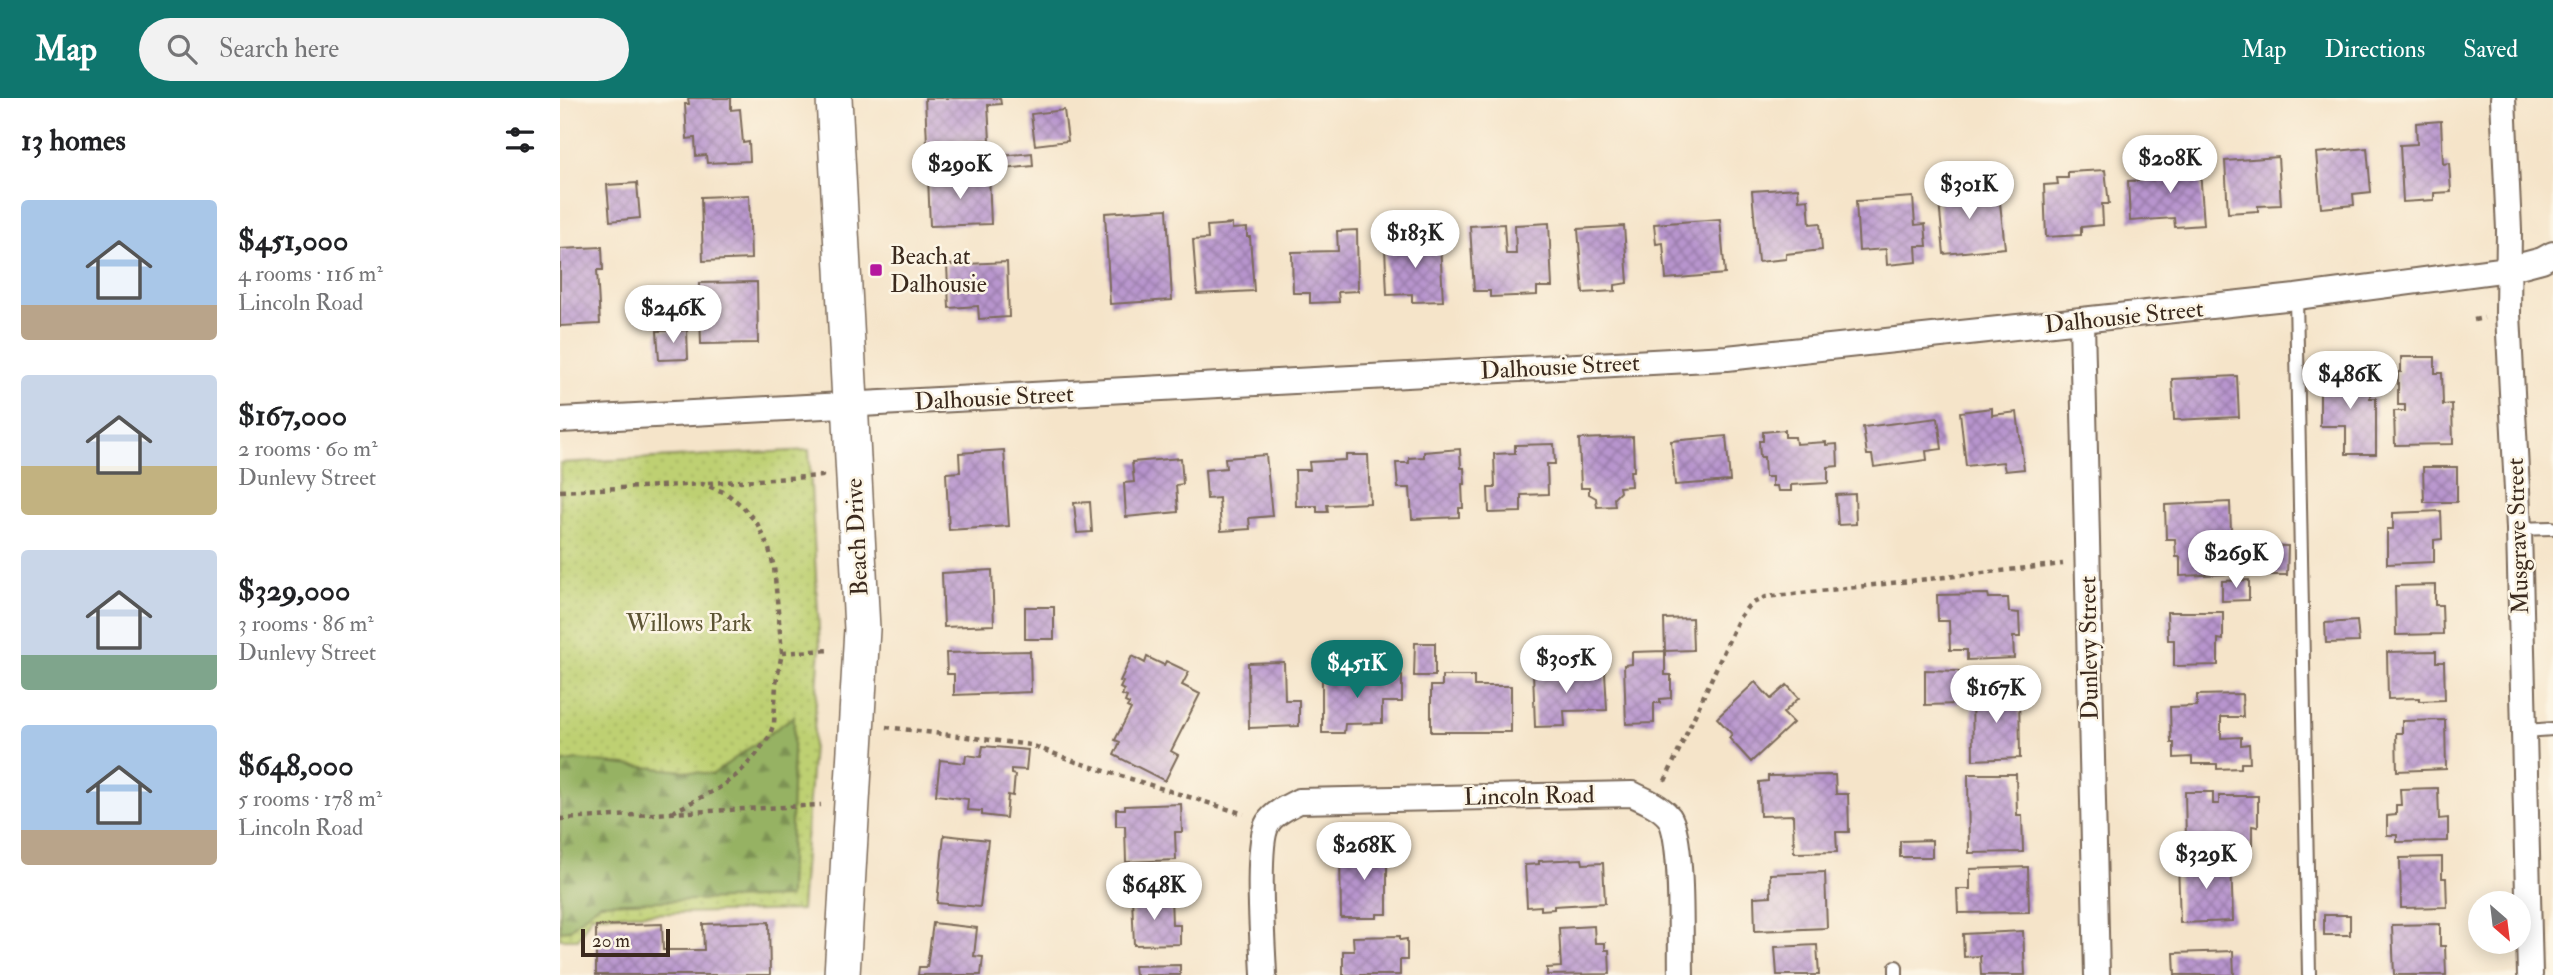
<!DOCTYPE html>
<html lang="en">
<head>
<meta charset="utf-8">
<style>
  :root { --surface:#fff; --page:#f2f2f2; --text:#202124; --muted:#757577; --accent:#0f766e }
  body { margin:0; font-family:"IM FELL Double Pica",serif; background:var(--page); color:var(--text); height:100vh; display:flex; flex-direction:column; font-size:26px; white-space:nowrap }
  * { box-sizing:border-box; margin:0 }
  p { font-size:23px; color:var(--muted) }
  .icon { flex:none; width:38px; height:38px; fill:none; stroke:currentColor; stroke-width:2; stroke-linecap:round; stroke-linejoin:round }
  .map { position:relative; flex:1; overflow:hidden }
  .side { display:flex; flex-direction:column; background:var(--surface); width:560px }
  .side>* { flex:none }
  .needle { width:46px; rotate:152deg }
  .buttons { position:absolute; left:1908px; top:793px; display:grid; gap:14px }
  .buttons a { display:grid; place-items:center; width:63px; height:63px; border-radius:50%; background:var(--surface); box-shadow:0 4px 18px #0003; font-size:35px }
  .scale { position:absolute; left:21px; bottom:18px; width:89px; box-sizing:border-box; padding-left:7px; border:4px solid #3b2a1e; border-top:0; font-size:19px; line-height:24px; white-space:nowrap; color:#3b2a1e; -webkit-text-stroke:5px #fcf5e5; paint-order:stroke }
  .price { position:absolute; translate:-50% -60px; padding:0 16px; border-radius:24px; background:#fff; color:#222; font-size:23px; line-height:46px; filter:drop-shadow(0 2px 4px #0008) }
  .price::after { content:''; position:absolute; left:50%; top:42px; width:21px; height:16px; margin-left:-10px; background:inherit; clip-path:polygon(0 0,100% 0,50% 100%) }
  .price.current { background:var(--accent); color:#fff }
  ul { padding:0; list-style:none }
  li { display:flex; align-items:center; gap:21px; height:175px; padding:0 21px }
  li span { display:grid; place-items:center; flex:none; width:196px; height:140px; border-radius:7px; color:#555 }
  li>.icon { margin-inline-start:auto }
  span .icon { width:84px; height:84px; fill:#fffc; stroke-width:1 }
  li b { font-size:30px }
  h2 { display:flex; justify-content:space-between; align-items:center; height:84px; padding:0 21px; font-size:30px }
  header { display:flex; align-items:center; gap:42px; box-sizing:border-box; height:98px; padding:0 35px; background:var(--accent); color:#fff }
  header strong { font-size:33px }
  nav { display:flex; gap:38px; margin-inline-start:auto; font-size:24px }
  .search { width:490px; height:63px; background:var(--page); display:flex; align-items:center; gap:18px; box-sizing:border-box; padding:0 24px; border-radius:38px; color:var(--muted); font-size:26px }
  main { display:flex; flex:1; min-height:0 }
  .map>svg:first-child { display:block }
  .grass { fill:url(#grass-dots); stroke:#7c7d48; stroke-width:2 }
  .forest { fill:url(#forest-firs); stroke:#686e41; stroke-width:2 }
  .building { fill:url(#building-cross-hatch) }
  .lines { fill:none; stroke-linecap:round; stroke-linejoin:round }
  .service-casing { stroke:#7c6b5a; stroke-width:16 }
  .minor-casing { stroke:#7c6b5a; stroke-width:28 }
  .secondary-casing { stroke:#7c6b5a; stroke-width:38 }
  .path { stroke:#7c6b5a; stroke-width:4.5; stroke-dasharray:5 5; stroke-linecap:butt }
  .service { stroke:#fff; stroke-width:12 }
  .minor { stroke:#fff; stroke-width:24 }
  .secondary { stroke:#fff; stroke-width:35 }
  .poi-dot { fill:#b5179e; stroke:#fcf5e5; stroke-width:2.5 }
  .labels { text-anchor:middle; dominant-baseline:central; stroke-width:5; stroke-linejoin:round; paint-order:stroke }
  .poi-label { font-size:24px; fill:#3b2a1e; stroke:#fcf5e5; text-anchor:start }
  .street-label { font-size:24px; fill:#3b2a1e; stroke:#fcf5e5 }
  .park-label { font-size:24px; fill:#5c5433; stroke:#fcf5e5 }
</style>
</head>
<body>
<header>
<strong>Map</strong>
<div class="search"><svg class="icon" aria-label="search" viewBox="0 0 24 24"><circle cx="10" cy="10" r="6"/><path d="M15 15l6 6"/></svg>Search here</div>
<nav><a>Map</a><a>Directions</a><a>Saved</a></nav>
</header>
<main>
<section class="side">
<h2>13 homes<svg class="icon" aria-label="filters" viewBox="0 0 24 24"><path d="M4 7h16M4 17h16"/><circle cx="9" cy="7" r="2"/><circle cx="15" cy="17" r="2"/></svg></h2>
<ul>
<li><span style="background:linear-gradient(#a9c7e8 75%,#b9a48a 0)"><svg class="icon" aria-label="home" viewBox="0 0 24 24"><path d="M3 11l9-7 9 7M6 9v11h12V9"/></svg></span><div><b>$451,000</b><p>4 rooms · 116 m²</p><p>Lincoln Road</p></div></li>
<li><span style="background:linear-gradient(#c9d6e8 65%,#c2b280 0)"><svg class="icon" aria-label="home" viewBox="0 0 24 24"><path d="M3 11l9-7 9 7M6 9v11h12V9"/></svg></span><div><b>$167,000</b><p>2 rooms · 60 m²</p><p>Dunlevy Street</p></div></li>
<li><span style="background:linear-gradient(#c9d6e8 75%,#7fa58c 0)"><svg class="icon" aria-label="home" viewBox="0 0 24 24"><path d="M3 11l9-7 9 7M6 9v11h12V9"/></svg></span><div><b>$329,000</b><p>3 rooms · 86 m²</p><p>Dunlevy Street</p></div></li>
<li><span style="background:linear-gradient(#a9c7e8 75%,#b9a48a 0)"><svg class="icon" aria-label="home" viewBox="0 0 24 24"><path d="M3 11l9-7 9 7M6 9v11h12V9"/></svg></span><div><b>$648,000</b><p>5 rooms · 178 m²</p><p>Lincoln Road</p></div></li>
</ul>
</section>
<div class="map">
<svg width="1993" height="877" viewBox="0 0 1993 877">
  <defs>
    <pattern id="grass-dots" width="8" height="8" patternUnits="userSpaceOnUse" patternTransform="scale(1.75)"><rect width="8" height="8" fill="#bed072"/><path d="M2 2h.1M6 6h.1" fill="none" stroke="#a4b362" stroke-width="1.8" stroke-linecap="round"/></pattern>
    <pattern id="forest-firs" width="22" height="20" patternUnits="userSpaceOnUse" patternTransform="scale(1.75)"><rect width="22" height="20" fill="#96b264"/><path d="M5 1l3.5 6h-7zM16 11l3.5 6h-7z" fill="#7c9152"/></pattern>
    <pattern id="building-cross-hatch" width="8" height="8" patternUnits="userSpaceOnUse" patternTransform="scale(1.75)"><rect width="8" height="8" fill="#b895ce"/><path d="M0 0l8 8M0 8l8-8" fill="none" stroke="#977aa7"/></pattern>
  </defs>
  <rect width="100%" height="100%" fill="#fcf5e5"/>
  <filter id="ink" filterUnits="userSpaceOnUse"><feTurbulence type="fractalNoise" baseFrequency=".0143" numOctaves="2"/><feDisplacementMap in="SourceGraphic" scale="14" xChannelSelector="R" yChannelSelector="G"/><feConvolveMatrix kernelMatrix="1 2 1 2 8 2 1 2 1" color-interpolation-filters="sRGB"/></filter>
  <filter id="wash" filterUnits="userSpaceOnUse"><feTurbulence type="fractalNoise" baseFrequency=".00686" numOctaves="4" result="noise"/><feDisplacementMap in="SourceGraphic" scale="28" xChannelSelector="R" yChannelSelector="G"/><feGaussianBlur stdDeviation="1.57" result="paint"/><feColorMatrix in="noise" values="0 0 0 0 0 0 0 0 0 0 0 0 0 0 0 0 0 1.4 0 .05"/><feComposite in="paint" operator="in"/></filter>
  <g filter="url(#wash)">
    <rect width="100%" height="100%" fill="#f5e4c9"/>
    <path class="grass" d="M249 352 260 550 241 812 32 817 18 841H0V365Z"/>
    <path class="forest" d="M234 618 229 799 39 805 9 832 0 833V665L17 662 153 676Z"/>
    <g id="blocks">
      <path class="building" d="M128 0H171V12L180 11 183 45 189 44 190 63 147 65 146 57 136 58 135 40 127 41 125 6H129Z
        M365 0H440L441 6 428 7 430 42 367 45Z
        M504 12 508 43 475 47 471 16Z
        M1881 23 1883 66 1889 65 1891 94 1874 95V102L1843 104 1840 47 1857 46 1856 25Z
        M1807 50 1811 94 1793 96 1794 107 1761 110 1756 55Z
        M472 55 473 68 434 72 433 59Z
        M1639 58 1644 127 1615 129 1614 120 1570 123 1568 83 1593 82 1592 70 1616 69V60Z
        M1718 59 1721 107 1698 108V113L1668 115 1665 63Z
        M1545 72 1549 106H1542L1543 127 1521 129V137L1486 139 1484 87 1498 86 1497 80H1508V74Z
        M429 77 431 126 370 128 368 79Z
        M1410 84 1411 95 1426 93 1427 106 1440 105 1445 150 1384 156 1378 93 1388 92 1387 86Z
        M77 85 80 120 50 123 47 87Z
        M1238 90 1239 102 1248 101 1250 126 1260 125 1262 152 1226 156V161L1198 164 1192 93Z
        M189 97 191 161 143 163 141 99Z
        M1353 99 1355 127 1365 126 1367 148H1356L1357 164 1327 167 1326 151 1299 153 1296 103Z
        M607 111 612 202 550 206 545 115Z
        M1160 121 1165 176 1106 181 1103 145 1096 146 1094 126Z
        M989 125 992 189H977V197L930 199V193H914L910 128 944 126 946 156H956L955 127Z
        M672 126V131L687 130V139H690L694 193 637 196 633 142 648 141 647 128Z
        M1064 128 1068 185 1055 187V193L1023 195 1018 131Z
        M797 132 798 193 778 194 779 204 750 205V195H733L732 154 778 153 777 133Z
        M866 138V146L880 145 883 203 852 204V196L827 197 825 149 842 147V139Z
        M42 149 43 172H37L40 226 0 228V151Z
        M447 164 449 219 419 221 418 208 389 210 387 167Z
        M197 184 198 245 141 246 139 185Z
        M127 232 128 261 99 262 97 233Z
        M1841 259H1875V275H1882L1883 307 1892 306 1893 346 1835 347 1834 313H1845V307H1838V274H1841Z
        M1760 277H1791V283H1811L1810 300H1816V356H1786V328H1760Z
        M1677 278 1679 319 1614 322 1612 281Z
        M1432 310V317L1457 314 1464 371 1445 373 1443 364 1406 368 1400 314Z
        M1378 320 1382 351 1366 353 1367 362 1314 369 1312 357H1307L1303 329Z
        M1225 332V339H1235L1236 346 1266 344V347L1277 346 1278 368 1268 369V385L1231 387V393H1218L1217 388H1212V379H1205L1204 359H1200L1199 343H1203V334Z
        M1166 338 1170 383 1115 387 1111 343Z
        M1073 339 1074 373H1070L1071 388 1059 389 1060 394 1054 400 1055 408 1037 409 1036 400 1029 396V390H1021L1019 341Z
        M994 346 995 366H987L988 396 961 397V414L929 415 928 390H935L934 356 955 355V347Z
        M900 351 901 370H904L905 386H902L903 410H899V419L852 421 850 390H838L836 365H849V360L864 359V354Z
        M444 352 449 428 389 432 386 375 400 374 399 355Z
        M706 357 712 418 689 420 690 431 661 433 659 400 647 401 645 372 666 370 665 360Z
        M786 357H808L810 405 767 407 768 414H757V408H736L735 372H750L749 364 786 362Z
        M621 360 623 386 616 387 618 414 566 419 564 385 574 384 572 364Z
        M1863 369H1897V404H1864Z
        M1295 396 1296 426 1278 427 1276 397Z
        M530 404 532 434 517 435 514 405Z
        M1670 404 1671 434H1663L1664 453 1672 452V447L1689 446 1690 475 1620 478V459H1616L1615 441H1606L1605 407Z
        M1881 413 1882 441 1874 442V464L1827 466V431H1833V415Z
        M1694 447 1728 448 1727 477H1694Z
        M432 472 434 527 384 529 382 475Z
        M1689 482V502L1662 503V483Z
        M1875 487V507H1882L1883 536 1836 537 1835 488Z
        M1428 496 1429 500H1448L1449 514 1459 515 1460 539H1453L1454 560 1407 562V552H1390L1389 523H1378L1377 497Z
        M465 509H494V541H465Z
        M1607 514H1663V542L1658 541V567L1614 568V542H1608Z
        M1132 520 1133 552 1105 553 1104 521Z
        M1797 523 1799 544 1766 545 1765 525Z
        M855 545H875V578H854Z
        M470 553 471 594 394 597V576H387L386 555Z
        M1105 553V577H1111V600L1100 601V605H1094V625L1066 626 1064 567 1072 566V554Z
        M1876 553V564H1884L1885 602 1860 603V600L1828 601 1827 554Z
        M572 558 585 565 587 559 604 567 606 563 629 574 622 587 640 596 611 653 618 657 605 683 554 657 560 644 555 642 571 611 567 609 569 606 565 604 567 599 562 597 564 592 560 590 563 584 560 583Z
        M724 564 725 602H739V628L689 630 688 565Z
        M1004 572V576L1045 574 1047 612 1004 613 1005 628 975 629 973 573Z
        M1365 572 1399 573V606L1365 607Z
        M842 577V604H822V625L785 626 784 635H762V578Z
        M882 578H914V588H951V634H871V588H882Z
        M1195 584 1211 601 1227 587 1239 600 1223 615 1233 625 1191 664 1169 640 1172 636 1157 620Z
        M1459 592 1460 660 1413 662 1412 593Z
        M1682 596 1683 619H1661V640L1681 639V647L1689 646 1690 665H1681V670L1657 671V666H1632V659L1614 660V645H1611L1610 609 1637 608V597Z
        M1885 622 1886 671 1837 673 1836 635H1842V623Z
        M423 648 468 652 466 672 451 671V676L455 677 453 698 448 697 446 720 422 717V713L407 712 408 701 376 697 380 662 405 665 406 657 421 659Z
        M1408 676H1456L1457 717H1462L1463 754 1409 755Z
        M1275 677 1276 696H1288L1289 734H1276L1277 754 1234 755 1233 717 1200 718 1199 684 1208 683V678Z
        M1878 690 1879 721 1888 720V743L1837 744V737H1827V718L1836 717V707H1841L1840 691Z
        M1625 694H1653V706H1659V698H1698V729L1692 728V747H1634V741H1626Z
        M621 706 622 734H615L616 762 566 764 565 728H556V711H565V708Z
        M384 737 428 742 420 809 377 805Z
        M1372 742V759H1340V743Z
        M827 750 831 751V767H827V816H817V820H781L780 751Z
        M1882 759V780H1886L1887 809 1841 810 1840 760Z
        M1022 761 1023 766 1043 765 1045 805 994 808V811L981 812V808L967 809 965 767 979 766V763Z
        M1671 761 1673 823 1620 825 1618 764Z
        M1468 769 1469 814 1398 815 1397 791H1410V771Z
        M1265 774 1267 830 1195 833 1194 799 1211 798 1210 776Z
        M611 798 612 827H620V846L574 847 572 799Z
        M1764 817H1790V837H1764Z
        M209 824 210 877H36V828L102 826 103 852H144L143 826Z
        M373 825 417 830 414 858 423 859 421 877H358L359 869H367Z
        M1880 826V848H1885L1886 877H1834L1832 827Z
        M1034 828 1035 845H1045V852H1049L1050 876 987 877V870L1001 869 999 830Z
        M1463 833 1465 877H1421L1420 858 1404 859 1403 836Z
        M840 838V842L847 841V862H840V877H783V853H794L793 839Z
        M1257 847 1259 877H1217L1215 849Z
        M1673 853 1674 877H1615L1614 855Z
        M620 867V877H575L574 868Z"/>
    </g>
  </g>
  <g filter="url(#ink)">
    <use href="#blocks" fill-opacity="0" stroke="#7c6b5a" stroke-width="2"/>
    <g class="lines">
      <g class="service-casing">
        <path id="service" d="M1736 199 1749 877
          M1959 431 1992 430
          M1965 633 1993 631
          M1336 869V877"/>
      </g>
      <g class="minor-casing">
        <path id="minor" d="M1943 0 1949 132 1948 216 1959 431 1970 877
          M1522 224 1537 877
          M0 322 1167 260 1736 199 1948 171 1982 162 1993 156
          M704 877C703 848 695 745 708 725 714 715 729 708 739 703L1072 696C1085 702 1100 708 1109 719 1124 741 1120 846 1121 877"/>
      </g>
      <g class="secondary-casing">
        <path id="secondary" d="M274 0 302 531 282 877"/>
      </g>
      <path class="path" d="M1914 222 1924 220
        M148 385 262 378 261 375
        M0 393 143 386 166 395 181 407 197 425 209 451 214 469 222 555 216 585 214 625 209 639 195 658 178 676 159 690 111 715
        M222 555 269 552
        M326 629 471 647 516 664 684 716
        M1105 683 1179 520 1189 507 1206 499 1503 466
        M0 721 261 707"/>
      <use href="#service" class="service"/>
      <use href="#minor" class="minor"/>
      <use href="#secondary" class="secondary"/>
    </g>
  </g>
  <rect class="poi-dot" x="309" y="165" width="14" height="14" rx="3.5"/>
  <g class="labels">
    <g class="poi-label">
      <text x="330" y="158">Beach at<tspan x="330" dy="28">Dalhousie</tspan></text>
    </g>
    <g class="street-label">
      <text transform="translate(1564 219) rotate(-6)">Dalhousie Street</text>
      <text transform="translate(1000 269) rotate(-3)">Dalhousie Street</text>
      <text transform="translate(434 300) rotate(-3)">Dalhousie Street</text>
      <text transform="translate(1958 438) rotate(-92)">Musgrave Street</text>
      <text transform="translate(297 439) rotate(-93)">Beach Drive</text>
      <text transform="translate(1529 550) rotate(-91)">Dunlevy Street</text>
      <text transform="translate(969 698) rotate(-1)">Lincoln Road</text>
    </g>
    <g class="park-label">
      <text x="129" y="525">Willows Park</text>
    </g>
  </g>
</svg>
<div class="buttons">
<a><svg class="needle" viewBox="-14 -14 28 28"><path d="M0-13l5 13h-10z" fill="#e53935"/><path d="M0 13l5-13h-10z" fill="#757577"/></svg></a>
</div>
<div class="scale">20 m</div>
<b class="price" style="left:1610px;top:97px">$208K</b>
<b class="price" style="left:400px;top:103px">$290K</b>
<b class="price" style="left:1409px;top:123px">$301K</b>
<b class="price" style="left:855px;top:172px">$183K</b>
<b class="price" style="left:113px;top:247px">$246K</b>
<b class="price" style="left:1790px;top:313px">$486K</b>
<b class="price" style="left:1676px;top:492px">$269K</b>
<b class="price" style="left:1006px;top:597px">$305K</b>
<b class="price current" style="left:797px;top:602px">$451K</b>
<b class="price" style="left:1436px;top:627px">$167K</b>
<b class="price" style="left:804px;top:784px">$268K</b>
<b class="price" style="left:1646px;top:793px">$329K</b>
<b class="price" style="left:594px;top:824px">$648K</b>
</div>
</main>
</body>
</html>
